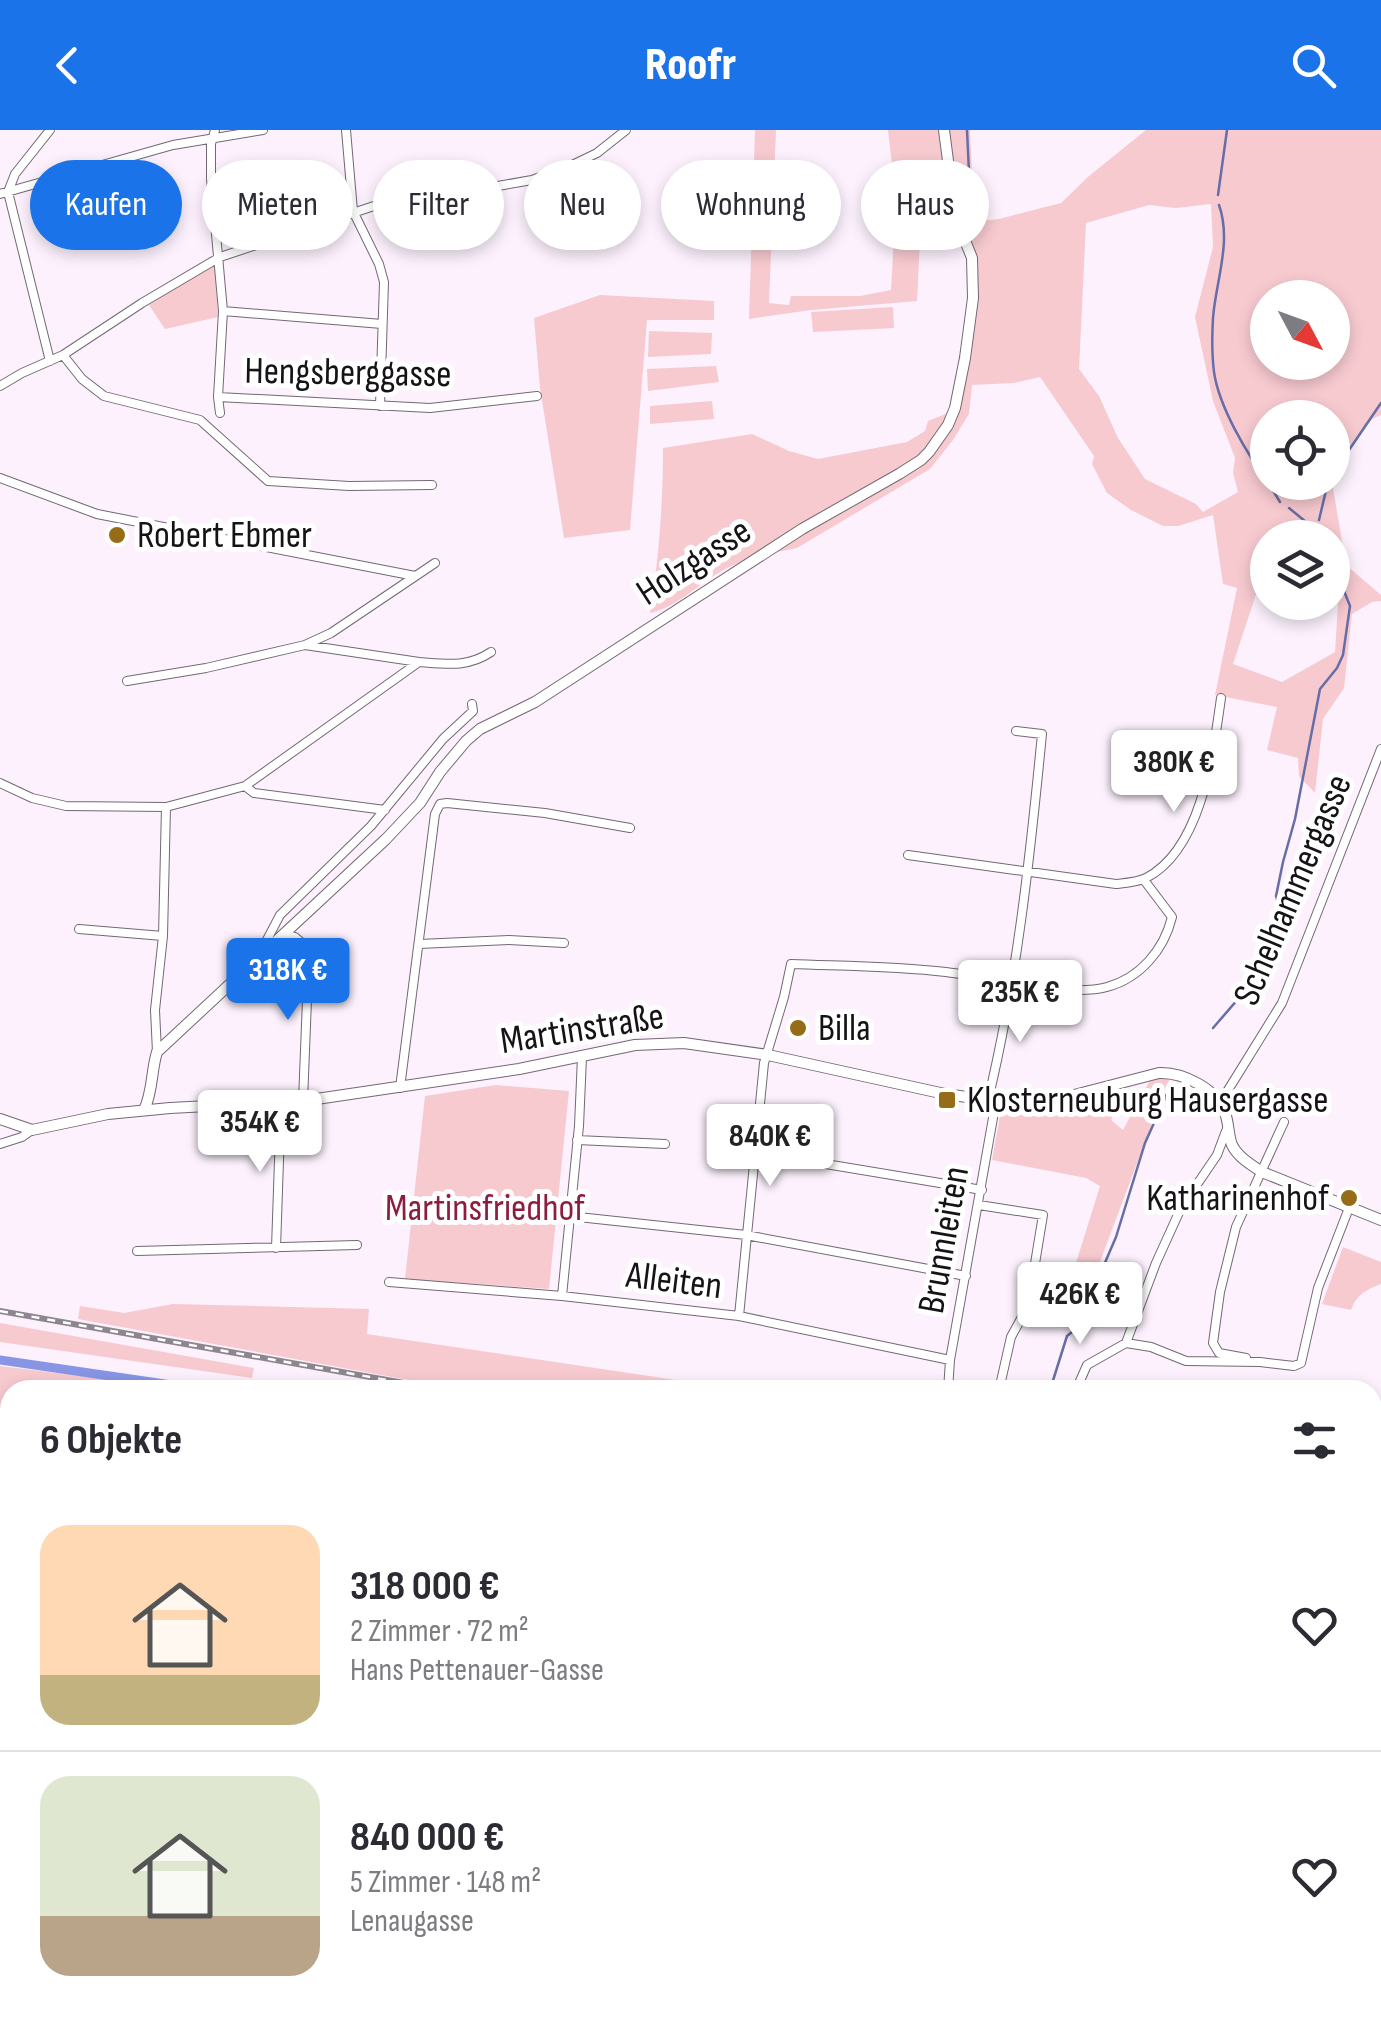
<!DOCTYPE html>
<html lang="de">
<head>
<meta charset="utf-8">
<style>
  :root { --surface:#fff; --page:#f2f2f3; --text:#2b2b33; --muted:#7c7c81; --line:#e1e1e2; --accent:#1a73e8 }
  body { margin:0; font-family:"Sofia Sans Condensed",sans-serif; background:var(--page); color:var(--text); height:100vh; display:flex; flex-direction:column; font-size:38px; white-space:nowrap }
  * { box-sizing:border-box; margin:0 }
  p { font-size:32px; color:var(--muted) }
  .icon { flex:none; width:55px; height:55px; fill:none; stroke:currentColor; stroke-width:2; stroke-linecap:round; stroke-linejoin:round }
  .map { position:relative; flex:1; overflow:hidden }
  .side { position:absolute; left:0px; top:1250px; width:1382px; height:642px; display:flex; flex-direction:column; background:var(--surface); border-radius:30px 30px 0 0; box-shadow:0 5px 15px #0003 }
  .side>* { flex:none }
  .banner { position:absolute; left:30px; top:30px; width:1322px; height:90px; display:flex; gap:20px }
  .needle { width:65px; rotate:131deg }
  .controls { position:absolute; left:1250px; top:150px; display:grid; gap:20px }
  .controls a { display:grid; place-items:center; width:100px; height:100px; border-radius:50%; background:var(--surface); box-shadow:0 5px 15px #0003; font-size:50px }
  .price { position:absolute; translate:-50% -85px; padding:0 22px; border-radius:10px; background:#fff; color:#222; font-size:32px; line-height:65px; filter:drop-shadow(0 2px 5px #0008) }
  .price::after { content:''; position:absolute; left:50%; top:60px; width:30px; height:22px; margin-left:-15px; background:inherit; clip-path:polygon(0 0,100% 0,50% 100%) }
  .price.selected { background:var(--accent); color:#fff }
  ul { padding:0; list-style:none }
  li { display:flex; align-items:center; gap:30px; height:250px; padding:0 40px }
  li+li { border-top:2px solid var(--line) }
  li span { display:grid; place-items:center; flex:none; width:280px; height:200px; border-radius:30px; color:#555 }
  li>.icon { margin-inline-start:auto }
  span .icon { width:120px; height:120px; fill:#fffc; stroke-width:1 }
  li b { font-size:42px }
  h2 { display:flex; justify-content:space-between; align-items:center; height:120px; padding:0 40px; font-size:42px }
  .chip { padding:0 35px; border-radius:45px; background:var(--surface); box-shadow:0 5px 15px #0003; font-size:35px; line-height:90px }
  .chip.selected { background:var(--accent); color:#fff }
  header { display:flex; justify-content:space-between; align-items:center; height:130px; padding:0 40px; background:var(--accent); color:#fff; font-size:45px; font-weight:800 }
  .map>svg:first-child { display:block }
  .green { fill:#f7cad0; fill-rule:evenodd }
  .water { fill:#8895e5; stroke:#666ea7; stroke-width:2.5 }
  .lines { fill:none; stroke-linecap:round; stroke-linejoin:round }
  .stream { stroke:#666ea7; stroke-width:2.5 }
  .canal { stroke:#8895e5; stroke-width:9 }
  .street-casing { stroke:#726973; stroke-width:10 }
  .secondary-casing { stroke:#726973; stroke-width:12 }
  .street { stroke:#fff; stroke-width:8 }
  .secondary { stroke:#fff; stroke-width:10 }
  .rail-casing { stroke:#8d868e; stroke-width:6 }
  .rail { stroke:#fff; stroke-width:2.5; stroke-dasharray:8; stroke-linecap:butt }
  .poi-dot { fill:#966c18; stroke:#fff; stroke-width:4 }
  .labels { text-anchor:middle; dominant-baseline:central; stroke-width:10; stroke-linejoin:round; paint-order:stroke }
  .street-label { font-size:38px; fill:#161317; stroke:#fff }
  .poi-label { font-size:38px; fill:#161317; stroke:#fff; text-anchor:start }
  .park-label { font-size:38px; fill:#8d1d3e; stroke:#fff }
</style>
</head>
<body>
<header><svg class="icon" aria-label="back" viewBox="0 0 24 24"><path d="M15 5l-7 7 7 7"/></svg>Roofr<svg class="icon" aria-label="search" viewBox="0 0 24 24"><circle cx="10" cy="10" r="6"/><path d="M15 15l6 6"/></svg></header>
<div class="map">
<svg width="1381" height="1892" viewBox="0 0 1381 1892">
  <rect width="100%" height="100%" fill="#fcf1fd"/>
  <path class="green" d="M755 0H776L769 173 789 175 791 166H860L891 160 896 69 888 0H970L973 64 979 91 999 89 1061 73 1089 46 1146 0H1381V285L1372 289 1333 337 1332 288H1268V352H1332L1346 435 1381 465V471L1372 472 1352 484 1344 558 1323 589 1315 663 1299 646 1298 628 1267 620 1277 577 1215 565 1237 458 1223 454 1213 385 1178 396H1163L1131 380 1107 363 1092 334 1094 326 1040 247 1014 253 972 255 969 284 953 310 930 339 797 418C772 423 741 429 720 442 696 456 677 477 650 483 659 428 663 374 663 318L752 304 789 321 818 329 907 312 925 301 928 291 958 279 979 167 969 105 955 100 920 110 917 171 811 180 749 189ZM1211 74 1213 117 1195 187 1213 271 1235 328 1233 343 1238 362 1203 382 1196 374 1145 349 1118 308 1099 266 1079 239 1086 93 1149 75 1176 78ZM1268 168H1332V232H1268ZM1317 393 1328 400 1336 417 1332 421 1333 462 1338 473 1335 522 1282 552 1233 534 1268 428V408L1319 407Z
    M215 133 218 187 165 199 149 175Z
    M600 165 714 171V190H647L630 400 564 408 540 258 534 188Z
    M893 177 894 198 813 202 811 182Z
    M649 201 712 203 711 224 648 227Z
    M716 236 719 252 648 261 647 239Z
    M712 271 714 289 650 294V276Z
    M1158 947H1171L1166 956 1092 1153 1070 1152 1100 1056 1086 1048 992 1030 1001 980H1044L1126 963 1111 990 1123 1000 1149 952Z
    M496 955 569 961 549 1159 405 1149 425 966Z
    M1343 1117 1381 1132V1154C1366 1160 1357 1164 1351 1180L1322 1174Z
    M173 1174 369 1179 367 1204 743 1260H463L78 1189 80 1176 124 1183Z
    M0 1193 254 1238 252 1248 0 1212Z
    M0 1236 198 1260H10V1351L0 1349Z
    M1 1461 10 1463V1882H977V1892H0Z
    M1373 1462 1381 1464V1892H1091V1882H1372Z"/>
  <path class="water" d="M0 1349 10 1351V1463H0Z"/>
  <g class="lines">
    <path class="stream" d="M967 0 970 63
      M1218 65 1227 0
      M1219 75C1232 112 1216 150 1213 188 1212 205 1212 226 1214 242 1219 277 1247 324 1268 352
      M1332 345 1381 273
      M1269 354 1280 372
      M1289 378 1311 396 1312 408
      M1319 390 1328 352
      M1213 898 1283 817 1284 794 1276 766 1283 732 1295 689 1320 559 1337 538 1343 525 1350 476 1344 461 1332 451
      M1050 1260 1067 1206 1076 1199V1174L1098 1149 1116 1107 1145 1013 1167 964"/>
    <path class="canal" d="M0 1230 206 1260
      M1372 1474 1381 1475"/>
    <g class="street-casing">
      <path id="street" d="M50 0 15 44 8 62 50 231
        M215 0 211 14V49L223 181 218 267 220 283
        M346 0 353 81 379 134 384 152 380 276
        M0 64 173 15 263 0
        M223 181 382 194
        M63 225 82 249 104 266 200 290 268 351 349 356 432 355
        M0 256 22 243 63 225 142 173 220 127 386 72 425 63 492 57 532 50 570 36 597 23 626 0
        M218 267 430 278 537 266
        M0 348 97 384 415 446
        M419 532 305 515 331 503 435 433
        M127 551 206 538 305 515
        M0 653 32 668 66 676 166 677 245 656
        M1146 654 1204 659
        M385 680 254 663 245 656 419 532C446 534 467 538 491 522
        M908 725 1116 754C1125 753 1138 752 1146 748 1202 719 1213 624 1221 568
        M79 799 163 806
        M285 804 295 807 309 819 303 971
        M419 814 509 810 564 813
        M260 823 280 785 371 696 443 609 473 581 472 574
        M157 922 155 880 163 806 166 677
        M400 958 435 684 440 674 447 673 545 683 630 698
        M988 970C1017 850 1030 727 1042 604L1016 601
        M1220 973 1282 873 1381 619
        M577 1010 665 1014
        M0 1014 22 1007 32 1000
        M754 1022 982 1060
        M979 1075 1043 1085 1028 1176 1011 1207 999 1260
        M569 1086 746 1105 966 1146
        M276 1118 281 972
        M137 1121 357 1115
        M389 1152 562 1166 739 1186 950 1230
        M562 1166 579 996 582 927
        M739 1186 764 933 784 867 791 834C842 836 894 836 946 842 988 847 1068 868 1107 857 1140 848 1164 820 1172 787L1144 750
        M1126 1213 1151 1217 1186 1231 1260 1232 1294 1236 1301 1233 1318 1158 1349 1078
        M1246 1228 1219 1223 1213 1213 1220 1162 1236 1097 1284 992
        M948 1260 950 1230 996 971
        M1076 1260 1087 1235 1126 1213 1156 1133 1181 1078 1217 1025 1226 1001"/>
    </g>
    <g class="secondary-casing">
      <path id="secondary" d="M144 980C153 962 151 941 157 922L386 709 420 673 440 642 466 611 480 599 535 572 802 399 899 344 921 330 929 322 948 295 955 278 965 228 973 168 972 128 962 103 953 69 944 0
        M0 989 32 1000 108 984 170 978 303 971 519 939 635 915 684 913 768 925 945 964 996 971H1051L1159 943C1183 942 1217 959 1225 983 1229 993 1228 1005 1232 1015 1238 1027 1251 1035 1262 1042L1381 1090"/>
    </g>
    <use href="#street" class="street"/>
    <use href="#secondary" class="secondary"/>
    <g class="rail-casing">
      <path id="rail" d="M0 1181 443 1260
        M1372 1415 1381 1417"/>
    </g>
    <use href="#rail" class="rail"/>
  </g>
  <g class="poi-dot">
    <circle cx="117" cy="405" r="10"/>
    <circle cx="798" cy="898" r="10"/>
    <rect x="937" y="960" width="20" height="20" rx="5"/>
    <circle cx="1349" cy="1068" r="10"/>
  </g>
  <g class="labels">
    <g class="street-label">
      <text transform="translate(348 243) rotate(1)">Hengsberggasse</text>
      <text transform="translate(694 432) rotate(-33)">Holzgasse</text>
      <text transform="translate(1293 760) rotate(-67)">Schelhammergasse</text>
      <text transform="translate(582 899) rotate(-9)">Martinstraße</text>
      <text transform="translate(944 1110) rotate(-80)">Brunnleiten</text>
      <text transform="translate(674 1151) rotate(7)">Alleiten</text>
    </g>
    <g class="poi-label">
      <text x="137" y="405">Robert Ebmer</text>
      <text x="818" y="898">Billa</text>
      <text x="967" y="970">Klosterneuburg Hausergasse</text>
      <text x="1329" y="1068" text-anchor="end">Katharinenhof</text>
    </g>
    <g class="park-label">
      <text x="485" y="1078">Martinsfriedhof</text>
    </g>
  </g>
</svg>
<div class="controls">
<a><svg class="needle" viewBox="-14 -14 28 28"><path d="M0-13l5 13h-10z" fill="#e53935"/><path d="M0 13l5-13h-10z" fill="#7c7c81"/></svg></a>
<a><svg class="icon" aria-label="locate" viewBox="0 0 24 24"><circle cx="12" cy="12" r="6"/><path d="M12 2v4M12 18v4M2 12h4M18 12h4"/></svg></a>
<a><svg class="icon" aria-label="layers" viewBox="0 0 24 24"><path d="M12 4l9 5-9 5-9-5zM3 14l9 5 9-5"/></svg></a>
</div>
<b class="price" style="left:1174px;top:685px">380K €</b>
<b class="price selected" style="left:288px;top:893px">318K €</b>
<b class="price" style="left:1020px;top:915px">235K €</b>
<b class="price" style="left:260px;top:1045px">354K €</b>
<b class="price" style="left:770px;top:1059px">840K €</b>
<b class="price" style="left:1080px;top:1217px">426K €</b>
<div class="banner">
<a class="chip selected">Kaufen</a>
<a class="chip">Mieten</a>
<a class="chip">Filter</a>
<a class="chip">Neu</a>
<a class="chip">Wohnung</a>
<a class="chip">Haus</a>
</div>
<section class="side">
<h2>6 Objekte<svg class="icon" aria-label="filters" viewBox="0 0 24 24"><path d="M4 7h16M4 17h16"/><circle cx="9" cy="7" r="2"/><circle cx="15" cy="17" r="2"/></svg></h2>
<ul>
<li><span style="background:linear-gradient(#ffd9b3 75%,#c2b280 0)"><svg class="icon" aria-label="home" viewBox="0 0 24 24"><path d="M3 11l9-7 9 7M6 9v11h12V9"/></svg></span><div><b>318 000 €</b><p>2 Zimmer · 72 m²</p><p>Hans Pettenauer-Gasse</p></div><svg class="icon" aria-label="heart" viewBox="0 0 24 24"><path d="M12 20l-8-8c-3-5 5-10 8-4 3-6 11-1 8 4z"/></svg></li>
<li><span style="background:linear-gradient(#dfe7d0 70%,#b9a48a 0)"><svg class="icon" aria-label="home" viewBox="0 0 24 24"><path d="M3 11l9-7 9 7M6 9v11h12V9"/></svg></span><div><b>840 000 €</b><p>5 Zimmer · 148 m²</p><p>Lenaugasse</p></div><svg class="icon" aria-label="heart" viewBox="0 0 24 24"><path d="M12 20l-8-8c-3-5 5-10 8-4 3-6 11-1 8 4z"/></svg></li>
</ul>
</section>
</div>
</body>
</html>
